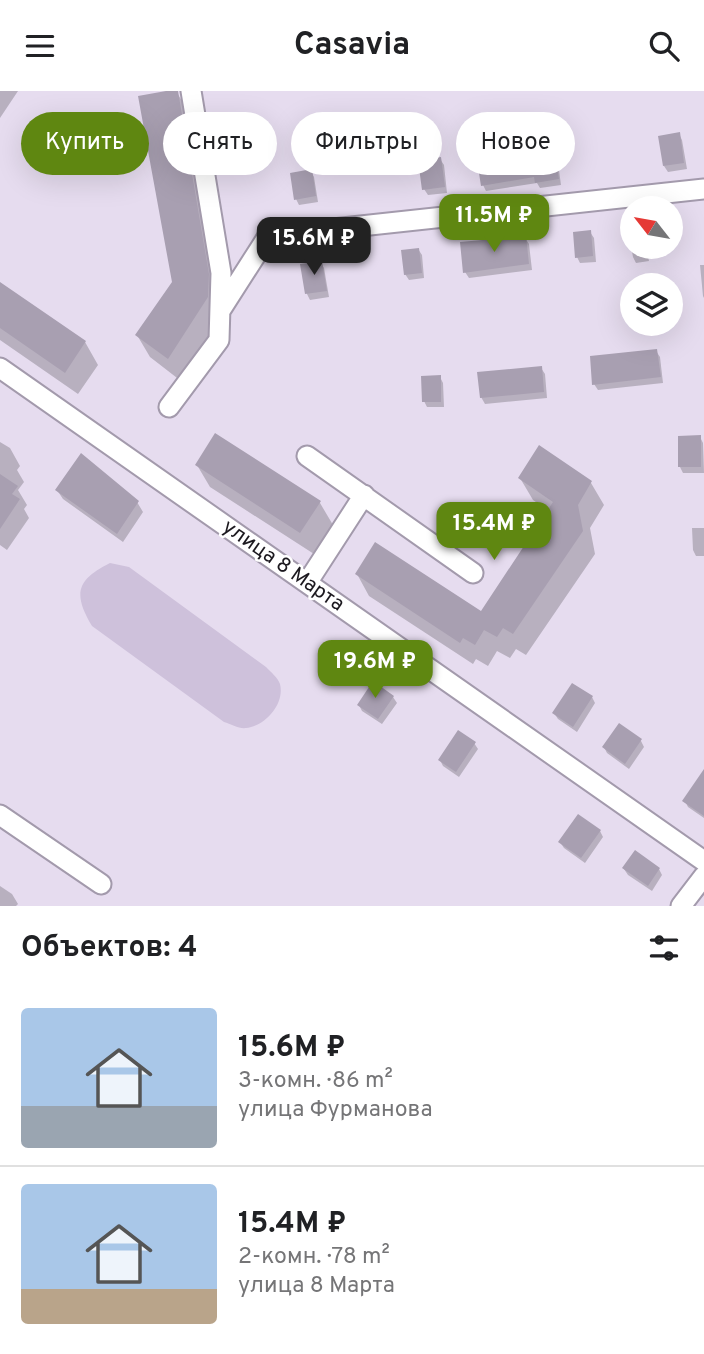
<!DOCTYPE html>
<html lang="ru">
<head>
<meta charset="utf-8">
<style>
  :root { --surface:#fff; --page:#f2f2f2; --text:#202124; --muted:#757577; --line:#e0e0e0; --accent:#5f8711 }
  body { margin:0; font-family:Overpass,sans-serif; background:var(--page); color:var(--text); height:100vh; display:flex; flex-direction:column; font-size:26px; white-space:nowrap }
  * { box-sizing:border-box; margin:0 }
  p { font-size:23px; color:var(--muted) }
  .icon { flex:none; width:38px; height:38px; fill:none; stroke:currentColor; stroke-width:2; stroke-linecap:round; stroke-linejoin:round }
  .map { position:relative; height:815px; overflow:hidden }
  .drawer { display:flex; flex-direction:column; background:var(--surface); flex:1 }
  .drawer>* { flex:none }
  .banner { position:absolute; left:21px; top:21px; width:663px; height:63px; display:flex; gap:14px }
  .needle { width:46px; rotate:301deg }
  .fabs { position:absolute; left:620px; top:105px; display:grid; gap:14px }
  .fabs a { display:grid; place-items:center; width:63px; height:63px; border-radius:50%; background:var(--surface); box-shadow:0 7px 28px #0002; font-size:35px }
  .price { position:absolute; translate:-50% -60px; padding:0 16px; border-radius:14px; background:var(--accent); color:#fff; font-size:23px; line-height:46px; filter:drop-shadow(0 2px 4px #0008) }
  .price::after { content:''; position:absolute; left:50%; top:42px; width:21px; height:16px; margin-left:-10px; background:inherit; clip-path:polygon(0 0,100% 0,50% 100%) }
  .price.selected { background:#222; color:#fff }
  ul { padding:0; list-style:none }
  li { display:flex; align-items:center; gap:21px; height:175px; padding:0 21px }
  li+li { border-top:2px solid var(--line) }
  li span { display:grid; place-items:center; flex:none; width:196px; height:140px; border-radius:7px; color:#555 }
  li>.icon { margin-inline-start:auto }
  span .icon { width:84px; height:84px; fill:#fffc; stroke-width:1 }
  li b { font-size:30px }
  h2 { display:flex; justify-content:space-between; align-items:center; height:84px; padding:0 21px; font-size:30px }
  .tag { padding:0 24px; border-radius:32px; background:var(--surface); box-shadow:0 7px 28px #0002; font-size:24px; line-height:63px }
  .tag.selected { background:var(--accent); color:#fff }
  header { display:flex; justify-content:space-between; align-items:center; height:91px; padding:0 21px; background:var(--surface); font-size:32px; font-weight:700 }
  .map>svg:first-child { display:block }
  .green { fill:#cec1db }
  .shadow { fill:#0003 }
  .building { fill:#a89fb1 }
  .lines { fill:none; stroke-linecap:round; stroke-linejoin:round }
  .minor-casing { stroke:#a39aac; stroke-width:23 }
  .minor { stroke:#fff; stroke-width:19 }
  .labels { text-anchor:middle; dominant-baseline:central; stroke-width:5; stroke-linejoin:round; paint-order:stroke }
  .street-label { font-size:21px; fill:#1c191f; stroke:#fff }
</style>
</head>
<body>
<header><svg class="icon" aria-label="menu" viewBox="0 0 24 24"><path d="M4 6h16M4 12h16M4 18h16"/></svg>Casavia<svg class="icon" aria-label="search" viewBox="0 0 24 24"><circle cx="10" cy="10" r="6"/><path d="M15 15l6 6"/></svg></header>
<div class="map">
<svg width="704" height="815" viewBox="0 0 704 815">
  <rect width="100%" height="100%" fill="#e6dcef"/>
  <path class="green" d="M110 472 129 476 266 576C271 581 278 587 280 593 285 613 265 635 246 637 239 638 231 633 224 631L92 535C73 503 76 489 110 472Z"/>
  <path class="shadow" d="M0 0H18L0 27Z
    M176 0 189 22 220 229 181 290 150 266 137 244 174 191Z
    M679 43 682 49 687 78 668 81 664 75Z
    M553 59 557 65 561 94 540 97 537 92 486 100 483 94 501 62 504 67Z
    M440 68 444 74 447 102 428 104 424 98Z
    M311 80 314 86 318 111 299 114 296 108Z
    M632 137V156H646L649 170 636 172 633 166 628 138Z
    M590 141 594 147 596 171 580 172 577 166Z
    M525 147 529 153 532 179 469 187 465 181Z
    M418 158 422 164 424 187 409 189 405 183Z
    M321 172 324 177 329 206 310 209 307 203 302 175Z
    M700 174H704V207L703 205Z
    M0 193 85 251 98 274 78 303 0 249Z
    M656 260 660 266 663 292 598 299 594 293Z
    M541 277 545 283 547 307 485 313 481 306Z
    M440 286 443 292 444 316H427L424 310Z
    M216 344 320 412 333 434 314 463 210 396 197 374Z
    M700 346 703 352 704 382H683L680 376Z
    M0 351 10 357 20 375 17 379 24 391 18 399 27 414 24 418 29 427 7 459 0 454Z
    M520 387 591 392 604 414 590 437 595 463 526 564 516 558 510 567 497 560 488 575 476 568 473 573 369 505 357 483 482 522 549 420 533 409Z
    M57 399 137 411 143 421 123 451 63 408Z
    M692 437H704V465H696L693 459Z
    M393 606 397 612 382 633 362 620 359 614Z
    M592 606 595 612 577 641 558 628 554 622Z
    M619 634 641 650 644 656 629 678 607 662 604 656Z
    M474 652 478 658 459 686 443 675 440 669Z
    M704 697V727L688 716 685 710Z
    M600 740 603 746 585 772 564 757 560 751Z
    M624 778H659L662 784 652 800 628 784Z
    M0 795 12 803 18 813 16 815H0Z"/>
  <path class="building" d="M166 0H178L209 183 208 206 168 268 135 244 172 191 138 5Z
    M680 41 684 72 663 75 658 45Z
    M554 57 559 88 535 92 534 86 481 95 476 63 502 60V65Z
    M441 66 445 96 422 99 418 69Z
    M312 78 316 105 294 109 290 82Z
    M591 139 593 165 575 167 573 141Z
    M526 145 529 173 463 182 460 151Z
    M419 157 422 182 404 184 401 159Z
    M322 170 327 200 305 203 300 173Z
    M0 191 86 250 65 282 0 237Z
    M657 258 661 286 592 294 590 265Z
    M542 275 544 301 480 307 477 281Z
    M441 284V311H422L421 285Z
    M215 342 321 410 300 442 195 374Z
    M701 344V376H678V345Z
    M539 354 592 390 578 414 583 440 513 543 503 537 497 546 484 539 475 554 463 547 460 552 355 483 375 451 481 520 553 411 518 387Z
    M81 362 139 410 117 443 55 399Z
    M0 383 18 395 12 403 20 408 0 438Z
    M373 590 394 605 378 628 357 614Z
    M572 592 593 605 573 636 552 622Z
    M619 632 642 648 625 673 602 656Z
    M458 639 476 651 456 681 438 669Z
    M704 678V725L682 710Z
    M578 723 601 739 581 767 558 751Z
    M635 759 660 777 648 795 622 777Z"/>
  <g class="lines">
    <g class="minor-casing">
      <path id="minor" d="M220 220 268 145 704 98
        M0 277 704 770
        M169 316 219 249 221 182 191 0
        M307 365 473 482
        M307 492 364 404
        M0 724 101 793
        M681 815 704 785"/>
    </g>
    <use href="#minor" class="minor"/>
  </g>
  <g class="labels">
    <g class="street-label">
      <text transform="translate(283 475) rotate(35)">улица 8 Марта</text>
    </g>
  </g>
</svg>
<div class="fabs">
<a><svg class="needle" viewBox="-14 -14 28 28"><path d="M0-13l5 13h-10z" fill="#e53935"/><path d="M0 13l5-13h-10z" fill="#757577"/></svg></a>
<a><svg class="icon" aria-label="layers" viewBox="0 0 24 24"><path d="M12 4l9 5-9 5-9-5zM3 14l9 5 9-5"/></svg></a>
</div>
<b class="price" style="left:494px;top:163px">11.5M ₽</b>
<b class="price selected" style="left:314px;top:186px">15.6M ₽</b>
<b class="price" style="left:494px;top:471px">15.4M ₽</b>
<b class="price" style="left:375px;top:609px">19.6M ₽</b>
<div class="banner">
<a class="tag selected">Купить</a>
<a class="tag">Снять</a>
<a class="tag">Фильтры</a>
<a class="tag">Новое</a>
</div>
</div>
<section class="drawer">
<h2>Объектов: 4<svg class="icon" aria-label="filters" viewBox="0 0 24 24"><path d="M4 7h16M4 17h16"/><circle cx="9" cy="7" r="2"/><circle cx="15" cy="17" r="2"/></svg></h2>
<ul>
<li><span style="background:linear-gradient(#a9c7e8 70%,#9aa5b1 0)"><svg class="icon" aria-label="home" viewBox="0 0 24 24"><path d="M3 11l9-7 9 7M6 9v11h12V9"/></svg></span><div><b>15.6M ₽</b><p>3-комн. · 86 m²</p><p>улица Фурманова</p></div></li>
<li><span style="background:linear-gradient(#a9c7e8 75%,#b9a48a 0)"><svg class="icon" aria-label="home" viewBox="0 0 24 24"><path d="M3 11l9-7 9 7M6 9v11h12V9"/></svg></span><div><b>15.4M ₽</b><p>2-комн. · 78 m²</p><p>улица 8 Марта</p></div></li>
</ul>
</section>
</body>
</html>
